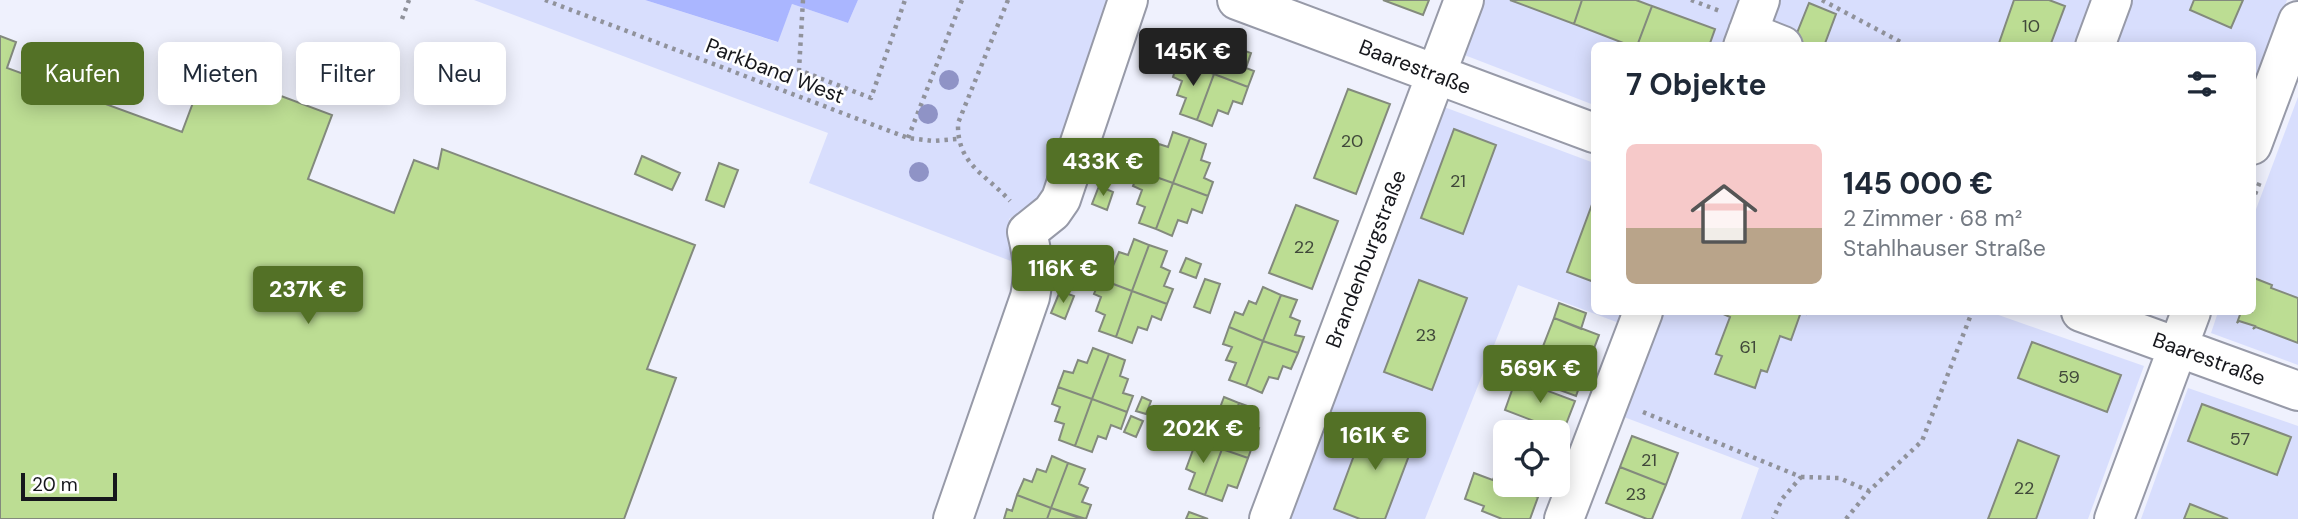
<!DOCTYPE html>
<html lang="de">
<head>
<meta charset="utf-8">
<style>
  :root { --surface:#fff; --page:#f2f2f3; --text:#1f2937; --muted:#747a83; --accent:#537126 }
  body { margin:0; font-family:"DM Sans",sans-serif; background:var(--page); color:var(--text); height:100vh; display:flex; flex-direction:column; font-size:26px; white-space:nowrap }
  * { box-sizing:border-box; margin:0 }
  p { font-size:23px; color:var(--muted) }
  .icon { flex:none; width:38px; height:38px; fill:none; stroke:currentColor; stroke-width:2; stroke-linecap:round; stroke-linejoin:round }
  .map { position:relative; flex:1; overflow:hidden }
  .panel { position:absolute; left:1591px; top:42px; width:665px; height:273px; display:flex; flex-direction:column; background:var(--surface); border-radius:10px; box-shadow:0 4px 18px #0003 }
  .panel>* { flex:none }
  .top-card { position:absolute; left:21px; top:42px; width:665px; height:63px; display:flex; gap:14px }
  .buttons { position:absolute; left:1493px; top:420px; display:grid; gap:14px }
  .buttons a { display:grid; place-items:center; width:77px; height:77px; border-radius:10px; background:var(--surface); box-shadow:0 4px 18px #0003; font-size:35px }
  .scale { position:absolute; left:21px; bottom:18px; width:96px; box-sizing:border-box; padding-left:7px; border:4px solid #16171c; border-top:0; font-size:19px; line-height:24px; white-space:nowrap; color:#16171c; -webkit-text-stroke:5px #fff; paint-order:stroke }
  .price { position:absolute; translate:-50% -60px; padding:0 16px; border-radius:7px; background:var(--accent); color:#fff; font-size:23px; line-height:46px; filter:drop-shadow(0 2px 4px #0008) }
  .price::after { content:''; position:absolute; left:50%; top:42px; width:21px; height:16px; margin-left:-10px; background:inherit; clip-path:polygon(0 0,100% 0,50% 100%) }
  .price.on { background:#222; color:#fff }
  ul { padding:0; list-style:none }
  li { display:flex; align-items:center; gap:21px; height:175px; padding:0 35px }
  li span { display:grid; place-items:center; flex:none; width:196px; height:140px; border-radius:10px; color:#555 }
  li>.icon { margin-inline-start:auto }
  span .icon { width:84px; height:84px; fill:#fffc; stroke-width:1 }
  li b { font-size:30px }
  h2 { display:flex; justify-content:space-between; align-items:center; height:84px; padding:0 35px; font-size:30px }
  .tag { padding:0 24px; border-radius:10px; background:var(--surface); box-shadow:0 4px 18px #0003; font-size:24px; line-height:63px }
  .tag.on { background:var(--accent); color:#fff }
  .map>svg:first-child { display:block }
  .green { fill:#d8defd }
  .forest { fill:#aab6ff }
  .building { fill:#bcdd93; stroke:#838a7d; stroke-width:2 }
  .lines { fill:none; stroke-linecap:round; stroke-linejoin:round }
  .minor-casing { stroke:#979aa8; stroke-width:42 }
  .path { stroke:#90929b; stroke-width:4.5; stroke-dasharray:3.5 5; stroke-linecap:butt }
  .minor { stroke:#fff; stroke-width:38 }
  .tree { fill:#8f93c6 }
  .labels { text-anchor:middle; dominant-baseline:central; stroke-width:5; stroke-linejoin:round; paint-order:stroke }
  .number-label { font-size:18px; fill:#40483a }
  .street-label { font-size:21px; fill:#16171c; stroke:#fff }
</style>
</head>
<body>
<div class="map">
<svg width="2298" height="519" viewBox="0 0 2298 519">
  <rect width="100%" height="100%" fill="#eff1fd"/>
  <path class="green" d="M474 0H645L777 42 792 4 848 23 858 0H1111L1050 188 1041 198 1009 219 1016 233 1021 265 809 183 828 133Z
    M1474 0H1746L1729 45 1594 46V105L1454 51Z
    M1769 0H2106L2089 45 1753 46Z
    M2123 0H2287L2252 93V46H2106Z
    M2298 97V365L2211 333 2218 312H2252V220Z
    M1436 104 1594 163V312H1633L1627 326 1518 285 1425 519H1282Z
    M1656 312H1990L2144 366 2088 519H1741L1759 468 1616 414Z
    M2188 388 2298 426V519H2141Z"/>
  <path class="forest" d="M645 0H858L848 23 792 4 778 42Z"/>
  <path class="building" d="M1383 0H1429L1423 15Z
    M1510 0H1582L1574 24Z
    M1582 0H1636L1652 6 1637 46H1631L1574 24Z
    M2014 0H2049L2065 6 2050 46H1998Z
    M2194 0H2243L2231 28 2190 10Z
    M1809 3 1836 14 1824 46H1800L1793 43Z
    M1652 6 1715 29 1709 46H1637Z
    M1200 34 1225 44 1214 74 1178 61 1185 45 1194 49Z
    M0 36 16 42 7 68 182 132 206 68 332 115 308 179 394 213 414 160 438 169 442 149 695 245 647 369 676 378 624 519H0Z
    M1225 44 1251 53 1246 68 1254 71 1248 87 1214 74Z
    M1178 61 1214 74 1197 120 1180 114 1186 98 1177 95 1182 81 1173 77Z
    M1214 74 1248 87 1242 104 1233 101 1228 114 1218 110 1212 126 1197 120Z
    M1348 89 1390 104 1356 194 1314 178Z
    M1454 129 1496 145 1463 234 1421 218Z
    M1173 132 1190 138 1173 183 1139 171 1145 154 1154 157 1159 144 1168 147Z
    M1190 138 1206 144 1201 160 1210 163 1204 178 1213 182 1208 196 1173 183Z
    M642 156 680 173 672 190 635 174Z
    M719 163 738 170 724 207 706 200Z
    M1139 171 1173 183 1156 229 1139 223 1145 207 1137 204 1142 190 1133 186Z
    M1173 183 1208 196 1202 213 1192 209 1187 223 1178 220 1172 236 1156 229Z
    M1099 186 1113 192 1107 210 1092 204Z
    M1594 199V282L1567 272Z
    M1296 205 1338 221 1312 289 1269 273Z
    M1134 239 1149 245 1132 291 1100 279 1106 263 1113 266 1119 252 1128 255Z
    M1149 245 1167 251 1161 267 1170 271 1164 286 1173 289 1167 304 1132 291Z
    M1186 258 1201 264 1196 278 1180 272Z
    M2254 278 2272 285 2271 288 2298 298V343L2256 327 2253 329 2255 326 2239 321 2237 323 2241 312H2252Z
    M1100 279 1132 291 1116 337 1099 331 1105 315 1096 311 1101 297 1094 294Z
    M1205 279 1220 284 1210 313 1194 307Z
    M1419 280 1467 298 1432 390 1384 372Z
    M1263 287 1281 295 1263 341 1229 327 1235 312 1243 315 1249 301 1256 304Z
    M1060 291 1074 296 1065 319 1051 313Z
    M1132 291 1167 304 1161 320 1152 316 1147 330 1138 327 1132 343 1116 337Z
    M1281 295 1297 300 1290 317 1300 321 1295 335 1304 337 1298 353 1263 341Z
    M1559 303 1586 313 1581 329 1554 318Z
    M1719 312H1807L1806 314 1801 312 1791 340 1780 336 1767 372 1761 370 1755 388 1715 374 1722 356 1716 354 1730 317Z
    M1554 318 1599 335 1587 367 1542 349Z
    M1229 327 1263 341 1246 386 1229 380 1236 363 1226 360 1232 347 1223 344Z
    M1263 341 1298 353 1291 369 1283 366 1278 379 1269 377 1262 393 1246 386Z
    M2032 342 2121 375 2107 412 2018 378Z
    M1093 348 1109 354 1092 399 1058 387 1064 371 1073 373 1078 360 1087 363Z
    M1109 354 1125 360 1120 376 1128 379 1123 393 1133 396 1127 412 1092 399Z
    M1541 367 1581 382 1576 396 1535 381Z
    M1516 379 1575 401 1563 432 1505 410Z
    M1058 387 1092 399 1075 446 1059 440 1064 424 1055 421 1060 407 1052 404Z
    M1142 397 1151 401 1146 414 1136 411Z
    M1224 397 1239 403 1222 449 1197 439 1209 409 1218 413Z
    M1092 399 1127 412 1121 429 1111 425 1106 439 1098 436 1092 452 1075 446Z
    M1239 403 1256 409 1250 425 1259 428 1248 458 1222 449Z
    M2202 404 2291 437 2277 475 2188 441Z
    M1131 416 1143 421 1136 437 1124 432Z
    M1368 418 1416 437 1385 519H1360L1334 509Z
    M1632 436 1678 453 1666 485 1620 467Z
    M1197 439 1222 449 1205 495 1189 489 1195 473 1186 469Z
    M2018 440 2059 456 2036 519H1988Z
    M1222 449 1248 458 1237 488 1228 485 1222 501 1205 495Z
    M1505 449V485L1493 480Z
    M1052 456 1068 463 1051 508 1017 495 1024 479 1032 482 1037 469 1046 472Z
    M1068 463 1085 469 1079 484 1088 488 1082 502 1091 505 1086 519 1051 508Z
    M1620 467 1666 485 1652 519H1647L1606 503Z
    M1474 473 1538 497 1530 519H1502L1482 511 1484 506 1465 499Z
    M1506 485H1542L1538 497Z
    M1017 495 1051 508 1047 519H1004L1007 509 1012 511Z
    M2190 504 2228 519H2184Z
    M1051 508 1082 519H1047Z
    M1189 512 1208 519H1186Z"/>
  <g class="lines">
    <g class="minor-casing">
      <path id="minor" d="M1237 0 1594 133
        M1748 32 1783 46
        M1743 46 1760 0
        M2095 46 2112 0
        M2252 145 2298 21
        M2081 312 2298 391
        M953 519 1030 297C1035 271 1033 257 1027 232L1052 212 1061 199 1128 0
        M1269 519 1464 0
        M1564 519 1643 312
        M2114 519 2191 312"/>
    </g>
    <path class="path" d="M545 0 908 138 933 141 957 139
      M803 0 799 70 871 98 905 0
      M1008 0 958 123C957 165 985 173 1010 201
      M1691 0 1720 11
      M1822 0 1908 46
      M402 19 409 0
      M908 138 962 0
      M2252 202 2261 179
      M1643 412 1801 477 1782 499 1773 519
      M1801 477 1839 478 1869 491
      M1846 519 1869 491 1922 441 1972 312"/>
    <use href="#minor" class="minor"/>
  </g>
  <g class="tree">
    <circle cx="949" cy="80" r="10"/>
    <circle cx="928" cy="114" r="10"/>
    <circle cx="919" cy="172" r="10"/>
  </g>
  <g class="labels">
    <g class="number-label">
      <text x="2031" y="26">10</text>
      <text x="1352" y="141">20</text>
      <text x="1458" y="181">21</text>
      <text x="1304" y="247">22</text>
      <text x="1426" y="335">23</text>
      <text x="1748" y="347">61</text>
      <text x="2069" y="377">59</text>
      <text x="2240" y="439">57</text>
      <text x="1649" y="460">21</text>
      <text x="2024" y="488">22</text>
      <text x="1636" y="494">23</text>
    </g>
    <g class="street-label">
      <text transform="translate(1415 67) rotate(21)">Baarestraße</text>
      <text transform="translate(775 71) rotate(21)">Parkband West</text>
      <text transform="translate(1366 259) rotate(-69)">Brandenburgstraße</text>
      <text transform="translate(2209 359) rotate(20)">Baarestraße</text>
    </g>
  </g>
</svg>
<div class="buttons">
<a><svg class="icon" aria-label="locate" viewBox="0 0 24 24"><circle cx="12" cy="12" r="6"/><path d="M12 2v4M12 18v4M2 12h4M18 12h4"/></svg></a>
</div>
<div class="scale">20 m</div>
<b class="price on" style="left:1193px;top:88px">145K €</b>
<b class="price" style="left:1103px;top:198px">433K €</b>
<b class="price" style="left:1063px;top:305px">116K €</b>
<b class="price" style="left:308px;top:326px">237K €</b>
<b class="price" style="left:1540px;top:405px">569K €</b>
<b class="price" style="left:1203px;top:465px">202K €</b>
<b class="price" style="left:1375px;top:472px">161K €</b>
<div class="top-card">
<a class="tag on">Kaufen</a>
<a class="tag">Mieten</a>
<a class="tag">Filter</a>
<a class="tag">Neu</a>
</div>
<section class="panel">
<h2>7 Objekte<svg class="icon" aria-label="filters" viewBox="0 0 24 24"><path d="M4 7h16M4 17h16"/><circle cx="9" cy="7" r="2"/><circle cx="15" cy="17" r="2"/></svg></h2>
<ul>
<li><span style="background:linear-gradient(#f6c9c9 60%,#b9a48a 0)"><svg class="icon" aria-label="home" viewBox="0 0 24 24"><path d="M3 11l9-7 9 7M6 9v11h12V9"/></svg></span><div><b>145 000 €</b><p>2 Zimmer · 68 m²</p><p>Stahlhauser Straße</p></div></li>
</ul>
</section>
</div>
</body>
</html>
